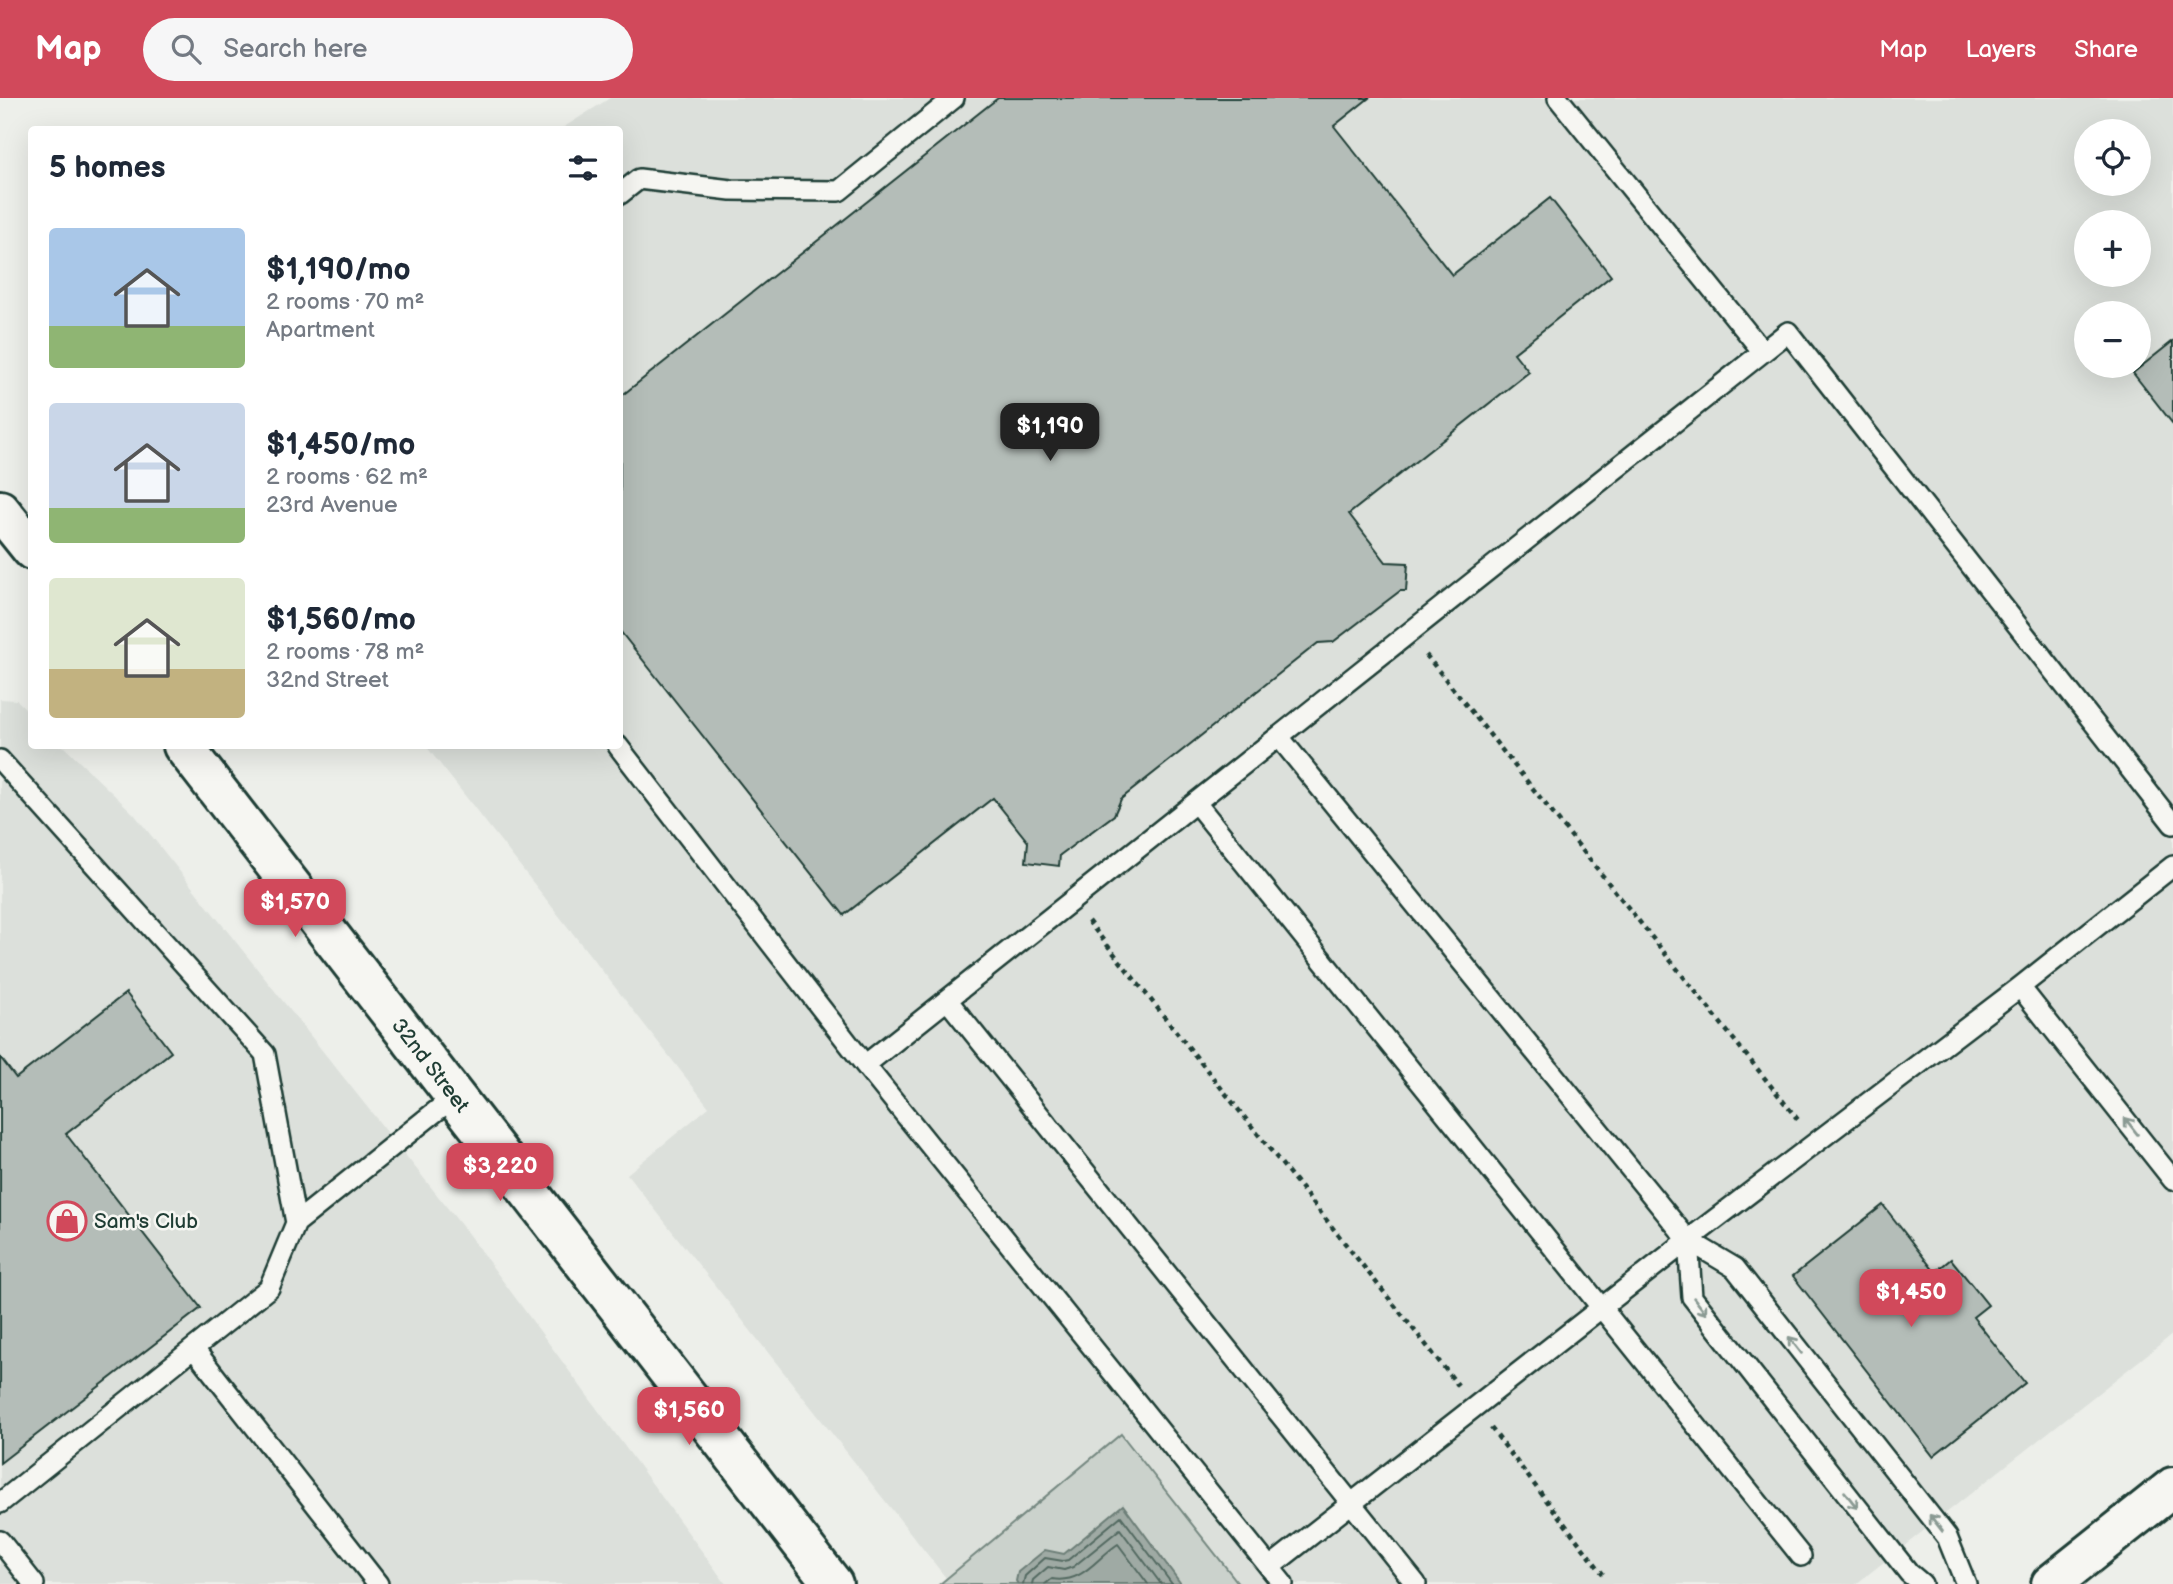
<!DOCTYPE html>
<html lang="en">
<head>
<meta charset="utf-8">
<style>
  :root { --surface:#fff; --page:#f6f6f7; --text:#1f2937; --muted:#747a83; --accent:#d1495b }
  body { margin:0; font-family:"Balsamiq Sans",sans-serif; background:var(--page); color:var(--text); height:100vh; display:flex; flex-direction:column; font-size:26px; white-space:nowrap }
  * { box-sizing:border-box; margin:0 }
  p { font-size:23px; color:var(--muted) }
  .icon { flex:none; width:38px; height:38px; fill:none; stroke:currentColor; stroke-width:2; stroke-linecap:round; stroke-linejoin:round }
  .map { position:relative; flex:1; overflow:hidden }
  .details { position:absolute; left:28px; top:28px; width:595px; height:623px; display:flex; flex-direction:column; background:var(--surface); border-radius:7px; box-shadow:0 7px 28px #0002 }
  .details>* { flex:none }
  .fabs { position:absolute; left:2074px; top:21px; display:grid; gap:14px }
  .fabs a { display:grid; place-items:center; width:77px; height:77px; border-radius:50%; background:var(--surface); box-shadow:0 7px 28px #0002; font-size:35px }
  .price { position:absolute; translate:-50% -60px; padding:0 16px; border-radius:14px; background:var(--accent); color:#fff; font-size:23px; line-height:46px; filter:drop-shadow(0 2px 4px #0008) }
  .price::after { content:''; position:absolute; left:50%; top:42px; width:21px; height:16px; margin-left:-10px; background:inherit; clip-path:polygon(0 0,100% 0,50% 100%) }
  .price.active { background:#222; color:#fff }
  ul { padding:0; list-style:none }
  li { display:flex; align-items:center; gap:21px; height:175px; padding:0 21px }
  li span { display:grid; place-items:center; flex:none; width:196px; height:140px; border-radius:7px; color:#555 }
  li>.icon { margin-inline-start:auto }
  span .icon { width:84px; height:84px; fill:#fffc; stroke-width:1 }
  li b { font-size:30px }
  h2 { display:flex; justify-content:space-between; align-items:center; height:84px; padding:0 21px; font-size:30px }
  header { display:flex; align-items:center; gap:42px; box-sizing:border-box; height:98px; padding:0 35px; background:var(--accent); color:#fff }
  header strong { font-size:33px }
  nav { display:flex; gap:38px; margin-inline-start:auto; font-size:24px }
  .search { width:490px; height:63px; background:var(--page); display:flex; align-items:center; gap:18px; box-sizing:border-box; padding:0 24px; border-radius:38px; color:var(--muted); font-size:26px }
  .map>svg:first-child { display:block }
  .built { fill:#dce0db; fill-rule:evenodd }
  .green { fill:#cbd2cc; stroke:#758880; stroke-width:2 }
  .water { fill:#9faaa4; stroke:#6c7e77; stroke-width:2 }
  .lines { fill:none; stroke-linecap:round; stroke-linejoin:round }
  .shore { stroke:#526961; stroke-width:2 }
  .building { fill:#b4bdb8; stroke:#1f3d34; stroke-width:2 }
  .lane-casing { stroke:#1f3d34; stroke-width:24 }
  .secondary-casing { stroke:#1f3d34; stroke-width:44 }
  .path { stroke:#1f3d34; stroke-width:4.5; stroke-dasharray:5 5; stroke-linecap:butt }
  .lane { stroke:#f6f6f2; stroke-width:19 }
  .secondary { stroke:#f6f6f2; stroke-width:38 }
  .oneway { stroke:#8a9a93 }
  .labels { text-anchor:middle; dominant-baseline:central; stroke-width:5; stroke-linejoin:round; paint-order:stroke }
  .street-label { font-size:21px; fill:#1f3d34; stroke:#f6f6f2 }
  .poi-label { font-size:21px; fill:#1f3d34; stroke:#f6f6f2; text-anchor:start }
</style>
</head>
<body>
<header>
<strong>Map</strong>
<div class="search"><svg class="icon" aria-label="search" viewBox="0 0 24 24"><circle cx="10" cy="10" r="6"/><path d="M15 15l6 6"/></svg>Search here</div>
<nav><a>Map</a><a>Layers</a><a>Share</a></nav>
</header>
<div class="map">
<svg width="2173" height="1486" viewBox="0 0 2173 1486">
  <rect width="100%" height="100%" fill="#edefea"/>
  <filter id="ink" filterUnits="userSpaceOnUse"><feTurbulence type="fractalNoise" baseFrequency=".0143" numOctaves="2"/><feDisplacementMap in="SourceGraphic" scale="14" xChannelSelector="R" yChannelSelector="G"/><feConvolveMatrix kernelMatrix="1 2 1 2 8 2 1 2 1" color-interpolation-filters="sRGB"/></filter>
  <g filter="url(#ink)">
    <path class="built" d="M610 0H2173V1236L1856 1486H940L946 1480 627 1076 709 1009 426 648H620V32L561 31ZM2086 33H2138V86H2086ZM2086 124H2138V177H2086ZM2086 215H2138V268H2086Z
      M0 601 17 602 31 616 32 648H63L134 716 469 1137 726 1486H0Z"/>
    <path class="green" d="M1121 1336 1239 1486H940Z"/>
    <path class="water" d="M1123 1407 1181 1486H1018L1016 1483 1018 1474 1045 1452 1064 1456Z"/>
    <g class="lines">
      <path class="shore" d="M1023 1486 1025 1478 1045 1460 1063 1463 1068 1462 1121 1418 1172 1486
        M1032 1486 1033 1482 1048 1469 1064 1472 1073 1469 1120 1431 1161 1486
        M1045 1486 1052 1481C1083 1486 1095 1461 1118 1446L1148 1486"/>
    </g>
    <path class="building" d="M998 0H1369L1334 28 1452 177 1550 100 1611 178 1514 255 1529 274 1349 416 1386 464 1408 465 1406 493H1400L1333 544 1318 545 1121 701 1114 717 1060 757 1059 768 1026 764 1028 744 993 700 844 817 620 533V299Z
      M2173 243V326L2133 275Z
      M126 895 171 954 66 1036 201 1210 0 1365V959L16 980Z
      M1883 1107 1935 1174 1951 1161 1988 1207 1973 1219 2025 1285 1933 1358 1793 1178Z"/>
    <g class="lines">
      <g class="lane-casing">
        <path id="lane" d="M1558 0 1763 254
          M620 96 639 81 731 92 839 93 954 0
          M1279 639 1688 1142 1735 1170 1947 1439 1966 1486
          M618 648 865 967 1283 1486
          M0 662 265 956 296 1125
          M1196 705 1801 1458
          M2020 889 2173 1082
          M948 903 1416 1486
          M865 967 1788 234 2173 726
          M1688 1142 1692 1199 1909 1475 1922 1486
          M194 1251 378 1486
          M0 1405 269 1190 296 1125 455 998
          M0 1443 34 1486
          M1270 1469 1688 1142 2020 889 2173 768"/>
      </g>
      <g class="secondary-casing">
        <g id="secondary">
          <path d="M0 412 32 452"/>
          <path id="s1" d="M183 648 833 1486"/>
          <path d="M2051 1486 2173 1389"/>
        </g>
      </g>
      <path class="path" d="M1426 557 1799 1023
        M1088 823 1458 1287
        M1491 1330 1603 1476"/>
      <use href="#lane" class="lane"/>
      <use href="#secondary" class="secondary"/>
    </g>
    <defs><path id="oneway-shaft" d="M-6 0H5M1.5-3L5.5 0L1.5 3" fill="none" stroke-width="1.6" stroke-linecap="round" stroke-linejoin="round" transform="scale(1.75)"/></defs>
    <g class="oneway">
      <use href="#oneway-shaft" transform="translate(2131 1028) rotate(-128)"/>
      <use href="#oneway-shaft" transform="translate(1700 1208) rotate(53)"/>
      <use href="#oneway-shaft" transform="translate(1795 1247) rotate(-128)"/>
      <use href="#oneway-shaft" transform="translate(1851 1402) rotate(52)"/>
      <use href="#oneway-shaft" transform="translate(1936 1425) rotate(-128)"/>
    </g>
  </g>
  <defs>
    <g id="shop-ring" transform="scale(2.0125)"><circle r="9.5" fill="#f6f6f2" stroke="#d1495b" stroke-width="1.5"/><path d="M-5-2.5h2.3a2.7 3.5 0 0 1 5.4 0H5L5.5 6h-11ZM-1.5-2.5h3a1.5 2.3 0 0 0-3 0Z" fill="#d1495b"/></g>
  </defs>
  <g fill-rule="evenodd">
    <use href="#shop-ring" x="67" y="1123"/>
  </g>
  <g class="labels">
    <g class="street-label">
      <text stroke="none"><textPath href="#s1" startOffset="404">32nd Street</textPath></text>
    </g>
    <g class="poi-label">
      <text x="94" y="1123">Sam's Club</text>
    </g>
  </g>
</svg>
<div class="fabs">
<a><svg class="icon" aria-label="locate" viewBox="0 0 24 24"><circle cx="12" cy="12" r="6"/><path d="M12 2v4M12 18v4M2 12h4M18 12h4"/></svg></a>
<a>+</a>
<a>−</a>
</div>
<b class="price active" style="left:1050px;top:365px">$1,190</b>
<b class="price" style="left:295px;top:841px">$1,570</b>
<b class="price" style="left:500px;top:1105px">$3,220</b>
<b class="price" style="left:1911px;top:1231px">$1,450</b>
<b class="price" style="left:689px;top:1349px">$1,560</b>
<section class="details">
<h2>5 homes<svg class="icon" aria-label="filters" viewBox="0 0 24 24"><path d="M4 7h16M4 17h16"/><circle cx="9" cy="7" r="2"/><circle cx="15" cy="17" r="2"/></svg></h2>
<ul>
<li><span style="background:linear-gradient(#a9c7e8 70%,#8fb573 0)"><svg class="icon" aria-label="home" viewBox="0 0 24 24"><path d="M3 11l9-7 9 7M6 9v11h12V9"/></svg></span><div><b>$1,190/mo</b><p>2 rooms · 70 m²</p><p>Apartment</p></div></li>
<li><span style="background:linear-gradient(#c9d6e8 75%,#8fb573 0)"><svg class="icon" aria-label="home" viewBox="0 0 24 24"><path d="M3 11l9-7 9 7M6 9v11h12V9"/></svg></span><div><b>$1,450/mo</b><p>2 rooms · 62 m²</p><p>23rd Avenue</p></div></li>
<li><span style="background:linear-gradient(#dfe7d0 65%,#c2b280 0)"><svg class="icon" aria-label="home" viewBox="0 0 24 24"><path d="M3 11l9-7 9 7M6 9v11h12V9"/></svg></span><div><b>$1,560/mo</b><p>2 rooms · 78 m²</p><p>32nd Street</p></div></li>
</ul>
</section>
</div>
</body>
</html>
